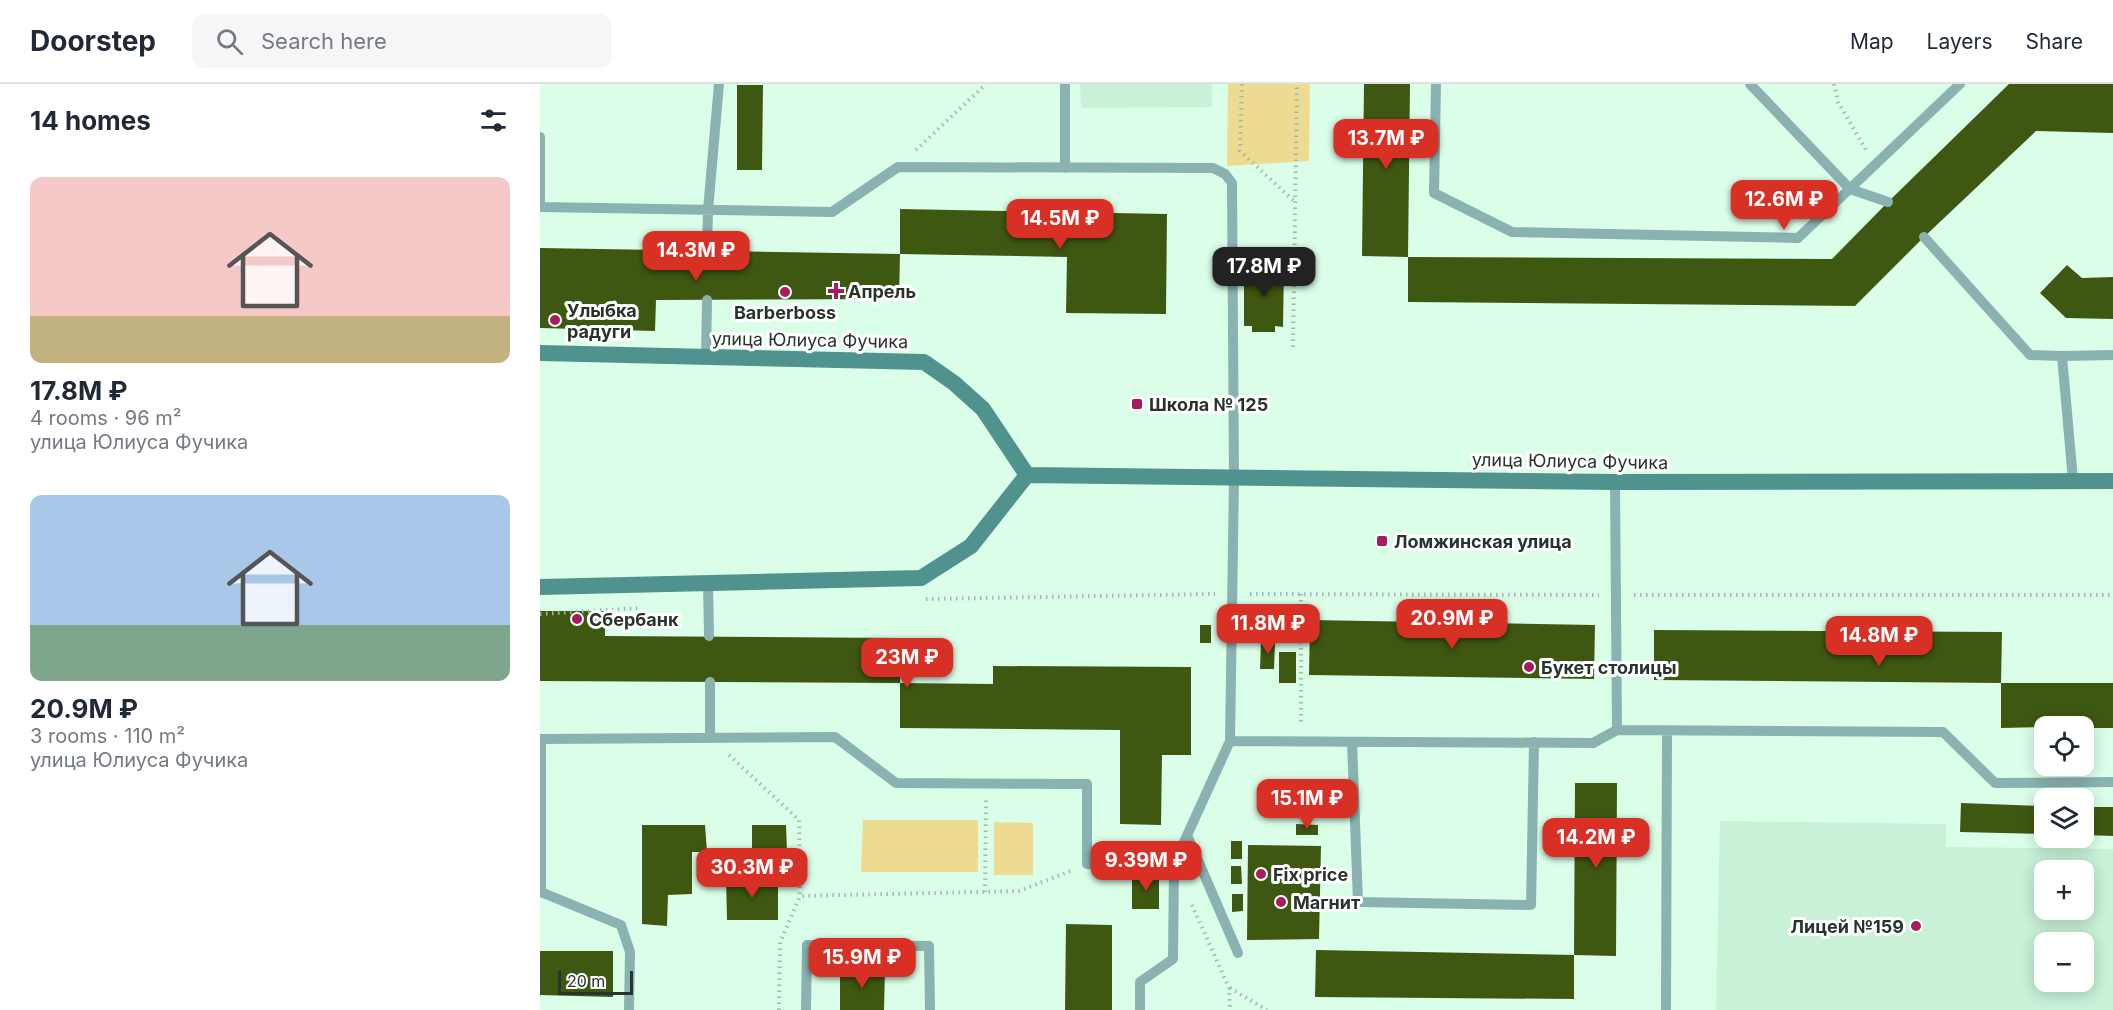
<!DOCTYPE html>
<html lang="en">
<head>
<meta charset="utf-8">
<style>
  :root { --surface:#fff; --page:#f6f6f7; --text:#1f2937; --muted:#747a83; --line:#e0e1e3; --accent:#d93025 }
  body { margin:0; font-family:Inter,sans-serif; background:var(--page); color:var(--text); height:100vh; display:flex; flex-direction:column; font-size:22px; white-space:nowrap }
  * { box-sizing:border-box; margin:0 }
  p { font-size:20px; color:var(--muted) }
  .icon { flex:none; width:33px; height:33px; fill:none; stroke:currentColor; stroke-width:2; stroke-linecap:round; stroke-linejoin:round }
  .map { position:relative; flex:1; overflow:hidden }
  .panel { display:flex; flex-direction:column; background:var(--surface); width:540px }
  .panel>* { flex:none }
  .fabs { position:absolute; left:1494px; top:632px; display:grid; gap:12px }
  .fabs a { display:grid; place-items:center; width:60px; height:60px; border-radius:12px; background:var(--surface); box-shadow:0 3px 15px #0003; font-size:30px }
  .scale { position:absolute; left:18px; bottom:15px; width:75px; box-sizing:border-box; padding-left:6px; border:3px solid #27342c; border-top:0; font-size:16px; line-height:21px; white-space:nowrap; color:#27342c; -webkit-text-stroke:4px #fff; paint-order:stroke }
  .price { position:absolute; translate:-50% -51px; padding:0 14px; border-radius:12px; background:var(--accent); color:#fff; font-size:20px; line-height:39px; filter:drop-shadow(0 2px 3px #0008) }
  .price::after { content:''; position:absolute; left:50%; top:36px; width:18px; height:14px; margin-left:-9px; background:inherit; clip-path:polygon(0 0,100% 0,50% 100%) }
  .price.on { background:#222; color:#fff }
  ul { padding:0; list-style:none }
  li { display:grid; align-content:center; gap:12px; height:318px; padding:0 30px }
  li span { display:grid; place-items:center; height:186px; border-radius:12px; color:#555 }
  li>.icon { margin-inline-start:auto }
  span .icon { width:108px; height:108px; fill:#fffc; stroke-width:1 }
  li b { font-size:26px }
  h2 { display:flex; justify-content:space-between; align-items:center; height:72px; padding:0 30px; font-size:26px }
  header { display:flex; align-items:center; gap:36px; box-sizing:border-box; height:84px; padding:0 30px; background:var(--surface); border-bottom:2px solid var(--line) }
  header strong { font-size:28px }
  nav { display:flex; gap:33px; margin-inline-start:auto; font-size:21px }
  .search { width:420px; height:54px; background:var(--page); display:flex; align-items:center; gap:15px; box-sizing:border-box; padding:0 21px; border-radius:12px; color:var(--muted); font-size:22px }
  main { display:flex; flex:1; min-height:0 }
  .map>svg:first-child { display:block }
  .built { fill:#c8f1d8; fill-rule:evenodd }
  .green { fill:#eddb91 }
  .building { fill:#3f5811 }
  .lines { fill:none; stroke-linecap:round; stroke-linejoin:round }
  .path { stroke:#9fbaa9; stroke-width:4; stroke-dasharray:1.5 4.5; stroke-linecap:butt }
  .service { stroke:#89b2b0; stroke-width:10 }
  .secondary { stroke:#50928e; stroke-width:16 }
  .poi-dot { fill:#a91c5b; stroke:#fff; stroke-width:2 }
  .labels { text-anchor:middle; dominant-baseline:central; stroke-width:6; stroke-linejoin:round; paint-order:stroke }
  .poi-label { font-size:18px; font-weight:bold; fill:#27342c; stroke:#fff; text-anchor:start }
  .street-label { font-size:18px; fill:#27342c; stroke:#fff }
</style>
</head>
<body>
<header>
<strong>Doorstep</strong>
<div class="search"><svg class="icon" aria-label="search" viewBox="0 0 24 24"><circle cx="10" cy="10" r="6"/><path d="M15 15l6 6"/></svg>Search here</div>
<nav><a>Map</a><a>Layers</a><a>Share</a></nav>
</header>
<main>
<section class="panel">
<h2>14 homes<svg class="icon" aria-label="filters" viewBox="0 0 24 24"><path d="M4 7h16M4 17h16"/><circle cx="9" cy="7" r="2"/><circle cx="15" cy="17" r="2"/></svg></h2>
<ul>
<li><span style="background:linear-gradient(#f6c9c9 75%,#c2b280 0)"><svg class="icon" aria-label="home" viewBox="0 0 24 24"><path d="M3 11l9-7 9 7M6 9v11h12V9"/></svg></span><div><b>17.8M ₽</b><p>4 rooms · 96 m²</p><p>улица Юлиуса Фучика</p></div></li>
<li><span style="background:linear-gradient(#a9c7e8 70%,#7fa58c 0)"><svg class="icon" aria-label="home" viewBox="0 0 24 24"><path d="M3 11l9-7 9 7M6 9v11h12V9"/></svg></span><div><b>20.9M ₽</b><p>3 rooms · 110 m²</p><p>улица Юлиуса Фучика</p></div></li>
</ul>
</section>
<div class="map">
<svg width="1573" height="926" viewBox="0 0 1573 926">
  <rect width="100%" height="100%" fill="#dbfee9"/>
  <path class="built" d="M540 0H672V23L541 24Z
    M1180 737 1406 740V763L1573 765V926H1176ZM1504 786H1544V825H1504ZM1504 858H1544V897H1504Z"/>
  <path class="green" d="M688 0H770L769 77 687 82Z
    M323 736H438V788H321Z
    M454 738 493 739V791H454Z"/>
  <path class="building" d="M824 0H870L868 173 822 172Z
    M1469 0H1573V49L1496 47 1384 153 1315 222 868 218V173L1292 175 1348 118Z
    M197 1H223L222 86H197Z
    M360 125 627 130 626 230 526 229 527 173 360 170Z
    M0 164 360 170 359 215 116 216 115 247 0 244Z
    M732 178H738L737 183H744L743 243 735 242V248H712V242H704V183H732Z
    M1527 181 1542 194 1573 193V235L1526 234 1500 209Z
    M0 527H65V552L360 554V599L453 600V582L651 583V671H622L621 741 580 740V646L360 644V599L0 597Z
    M770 536 1055 541 1054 595 769 591Z
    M660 541H671V559H660Z
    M1114 546 1462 548 1461 599H1573V644H1544V642L1461 644V599L1114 596Z
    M721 558H735L734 585H720Z
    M739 568H756V599H739Z
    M1035 699H1077L1076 872 1034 871Z
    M1421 719 1504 722V750L1420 748Z
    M1544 723H1573V752L1544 751Z
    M756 740 778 741V751H756Z
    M102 741H165L167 768H152V810L128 811 127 842 102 840Z
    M212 741H246L247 768H212Z
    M691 757H702V775H691Z
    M708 761 781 762 779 855 707 856Z
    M691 782H701L702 800H691Z
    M592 791H619V825H592Z
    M238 793V836H187L186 794Z
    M692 810H703V827L692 828Z
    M526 840 572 841V926H525Z
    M776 866 1034 871V915L775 913Z
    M0 867H73V913L0 911Z
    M300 884 345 885 344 926H300Z"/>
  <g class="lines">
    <path class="path" d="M702 0 700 67 755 118
      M1294 0 1298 18 1326 66
      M376 66 446 0
      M753 263 757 0
      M710 510 1059 511
      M761 510V641
      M1094 511H1573
      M386 515 675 510
      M0 530 99 524
      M189 671 259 736 260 812 479 807 533 786
      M778 716 797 725
      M445 808 446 715
      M652 821 689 904 690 926
      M690 904 727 926
      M239 926 240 858 260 812"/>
    <path class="service" d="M525 0V84
      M896 0 894 109 972 148 1258 154 1420 0
      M1210 0 1310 105 1348 118
      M0 53V123L292 128 358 83 673 84 685 90 692 99 694 394 690 657 1053 659 1077 646
      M1384 153 1490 271 1522 272 1533 396
      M167 167 168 126 179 0
      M1522 272 1573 271
      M166 273 167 216
      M1075 398 1077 646 1403 648 1455 699 1573 698
      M168 499 169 552
      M170 598V653
      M812 658 818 818 991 821 994 658
      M647 751 698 869
      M89 926 90 868 81 841 1 808V655L295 653 356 699 547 700V780H634L690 657
      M266 926 267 861 389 862 390 926
      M600 926V898L633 875 634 780
      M1126 926 1127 647"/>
    <path class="secondary" d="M0 269 384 278 414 299 443 325 487 391
      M487 391 1075 398 1573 397
      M0 503 381 494 431 462 487 391"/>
  </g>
  <g class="poi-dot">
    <path d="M293 198h6v6h6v6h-6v6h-6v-6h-6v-6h6z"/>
    <circle cx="245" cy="208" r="6"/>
    <circle cx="15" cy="236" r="6"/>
    <rect x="591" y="314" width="12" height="12" rx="3"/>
    <rect x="836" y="451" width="12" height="12" rx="3"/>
    <circle cx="37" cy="535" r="6"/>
    <circle cx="989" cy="583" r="6"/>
    <circle cx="721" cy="790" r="6"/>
    <circle cx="741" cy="818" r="6"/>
    <circle cx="1376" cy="842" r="6"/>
  </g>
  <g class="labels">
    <g class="poi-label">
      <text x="308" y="207">Апрель</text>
      <text x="27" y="226">Улыбка<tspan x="27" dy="21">радуги</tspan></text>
      <text x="245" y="228" text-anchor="middle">Barberboss</text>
      <text x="609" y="320">Школа № 125</text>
      <text x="854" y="457">Ломжинская улица</text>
      <text x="49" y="535">Сбербанк</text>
      <text x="1001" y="583">Букет столицы</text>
      <text x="733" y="790">Fix price</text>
      <text x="753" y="818">Магнит</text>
      <text x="1364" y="842" text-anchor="end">Лицей №159</text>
    </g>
    <g class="street-label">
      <text transform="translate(270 256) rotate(1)">улица Юлиуса Фучика</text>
      <text transform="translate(1030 377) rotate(1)">улица Юлиуса Фучика</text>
    </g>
  </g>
</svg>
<div class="fabs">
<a><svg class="icon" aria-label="locate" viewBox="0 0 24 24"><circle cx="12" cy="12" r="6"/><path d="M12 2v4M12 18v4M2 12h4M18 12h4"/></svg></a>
<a><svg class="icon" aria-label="layers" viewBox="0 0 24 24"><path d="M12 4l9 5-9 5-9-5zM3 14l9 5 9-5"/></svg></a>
<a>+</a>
<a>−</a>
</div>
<div class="scale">20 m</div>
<b class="price" style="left:846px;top:86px">13.7M ₽</b>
<b class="price" style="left:1244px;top:147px">12.6M ₽</b>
<b class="price" style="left:520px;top:166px">14.5M ₽</b>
<b class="price" style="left:156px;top:198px">14.3M ₽</b>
<b class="price on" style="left:724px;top:214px">17.8M ₽</b>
<b class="price" style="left:912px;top:566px">20.9M ₽</b>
<b class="price" style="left:728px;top:571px">11.8M ₽</b>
<b class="price" style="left:1339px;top:583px">14.8M ₽</b>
<b class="price" style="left:367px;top:605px">23M ₽</b>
<b class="price" style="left:767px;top:746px">15.1M ₽</b>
<b class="price" style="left:1056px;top:785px">14.2M ₽</b>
<b class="price" style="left:606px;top:808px">9.39M ₽</b>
<b class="price" style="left:212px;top:815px">30.3M ₽</b>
<b class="price" style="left:322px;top:905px">15.9M ₽</b>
</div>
</main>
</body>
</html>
